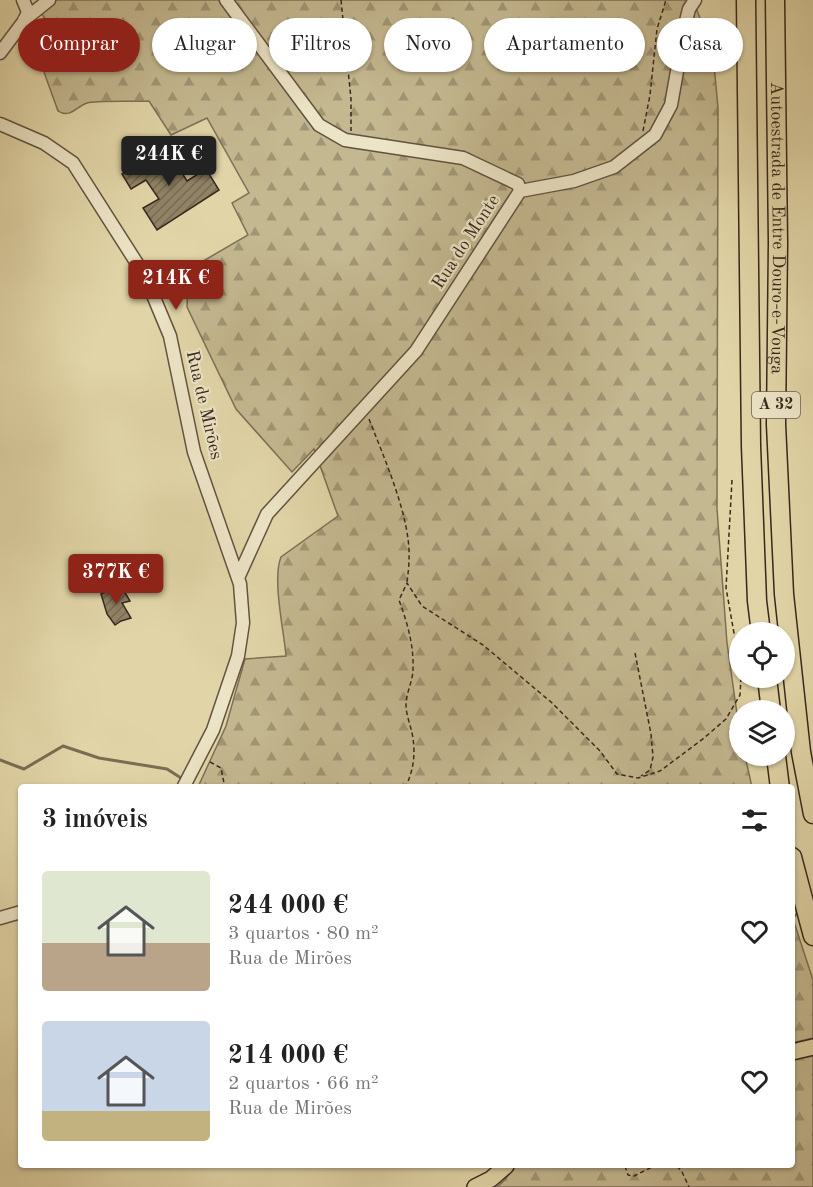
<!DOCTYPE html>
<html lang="pt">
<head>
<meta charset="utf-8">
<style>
  :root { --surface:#fff; --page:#f2f2f2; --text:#222; --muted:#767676; --accent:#8f2418 }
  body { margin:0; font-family:"Old Standard TT",serif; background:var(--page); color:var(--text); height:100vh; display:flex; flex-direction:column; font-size:22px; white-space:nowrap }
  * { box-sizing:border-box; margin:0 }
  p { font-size:20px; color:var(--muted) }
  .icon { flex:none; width:33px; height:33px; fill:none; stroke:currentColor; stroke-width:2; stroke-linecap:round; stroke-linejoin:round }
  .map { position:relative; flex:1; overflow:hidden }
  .side { position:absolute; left:18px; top:784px; width:777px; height:384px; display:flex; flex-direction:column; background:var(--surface); border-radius:6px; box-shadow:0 2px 4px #0004 }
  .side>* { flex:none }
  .guide { position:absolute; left:18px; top:18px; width:777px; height:54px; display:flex; gap:12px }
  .controls { position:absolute; left:729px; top:622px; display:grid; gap:12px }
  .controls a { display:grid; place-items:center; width:66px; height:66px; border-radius:50%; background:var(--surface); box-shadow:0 2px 4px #0004; font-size:30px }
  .price { position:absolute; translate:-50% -51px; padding:0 14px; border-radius:6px; background:var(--accent); color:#fff; font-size:20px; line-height:39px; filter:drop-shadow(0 2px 3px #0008) }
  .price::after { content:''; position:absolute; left:50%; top:36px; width:18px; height:14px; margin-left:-9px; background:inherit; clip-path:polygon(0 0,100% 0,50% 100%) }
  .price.current { background:#222; color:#fff }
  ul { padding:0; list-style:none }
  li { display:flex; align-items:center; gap:18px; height:150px; padding:0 24px }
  li span { display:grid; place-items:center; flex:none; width:168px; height:120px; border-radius:6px; color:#555 }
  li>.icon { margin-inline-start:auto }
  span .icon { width:72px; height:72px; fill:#fffc; stroke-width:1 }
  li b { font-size:26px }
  h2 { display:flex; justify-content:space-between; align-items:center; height:72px; padding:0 24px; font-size:26px }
  .chip { padding:0 21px; border-radius:27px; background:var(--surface); box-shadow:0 2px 4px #0004; font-size:21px; line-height:54px }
  .chip.current { background:var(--accent); color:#fff }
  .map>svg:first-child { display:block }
  .forest { fill:url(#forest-firs); stroke:#7e7056; stroke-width:1.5 }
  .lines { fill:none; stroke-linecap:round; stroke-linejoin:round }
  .stream { stroke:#7b6c54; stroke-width:3 }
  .building { fill:url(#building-hatch); stroke:#38281d; stroke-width:1.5 }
  .minor-casing { stroke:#625340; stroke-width:15 }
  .major-casing { stroke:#38281d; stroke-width:18 }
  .highway-casing { stroke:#38281d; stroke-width:21 }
  .path { stroke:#38281d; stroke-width:1.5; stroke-dasharray:4.5 3; stroke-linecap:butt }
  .minor { stroke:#ece4c6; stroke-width:12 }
  .major { stroke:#e1d5a7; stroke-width:15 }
  .highway { stroke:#e1d5a7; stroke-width:18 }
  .labels { text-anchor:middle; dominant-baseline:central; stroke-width:4.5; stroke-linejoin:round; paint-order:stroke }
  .shield { fill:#ece4c6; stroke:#6e6050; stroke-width:1.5 }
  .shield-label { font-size:16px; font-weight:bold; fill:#38281d }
  .street-label { font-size:18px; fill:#38281d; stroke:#ece4c6 }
</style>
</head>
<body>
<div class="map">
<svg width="813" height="1187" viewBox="0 0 813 1187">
  <defs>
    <pattern id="forest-firs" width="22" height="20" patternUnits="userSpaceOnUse" patternTransform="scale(1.5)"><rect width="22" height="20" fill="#c4b890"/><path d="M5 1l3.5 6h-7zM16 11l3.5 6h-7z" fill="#a09675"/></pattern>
    <pattern id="building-hatch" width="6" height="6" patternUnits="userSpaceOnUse" patternTransform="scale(1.5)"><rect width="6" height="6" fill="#908265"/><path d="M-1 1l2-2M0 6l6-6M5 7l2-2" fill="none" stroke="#776a53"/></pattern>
  </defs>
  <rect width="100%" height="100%" fill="#e1d5a7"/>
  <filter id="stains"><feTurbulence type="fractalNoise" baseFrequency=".00333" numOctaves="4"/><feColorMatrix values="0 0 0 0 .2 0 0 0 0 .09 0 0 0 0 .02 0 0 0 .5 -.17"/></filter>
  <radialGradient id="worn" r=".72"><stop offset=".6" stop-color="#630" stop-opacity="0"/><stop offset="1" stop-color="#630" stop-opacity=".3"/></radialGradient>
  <path class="forest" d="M57 0H693L710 44 714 64 718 108 717 509 727 643 739 728 740 756H745L752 787H198L226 726 245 659 286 656C284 631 272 579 281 557L338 516 314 449 292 472 236 409 187 307 188 281 198 264 248 235 232 203 249 193 207 118 171 135 149 101C136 102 98 100 87 103 77 106 70 119 58 111L39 58 50 36 48 23 41 13Z
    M792 916 813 980V1038L792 1043Z
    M813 1056V1187H497L505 1180 514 1166H792V1060Z"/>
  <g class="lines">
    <path class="stream" d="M0 760 24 769 63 746 99 758 167 769 181 778
      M792 917 801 912"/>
  </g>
  <path class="building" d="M165 146 187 181 206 169 219 190 157 230 143 208 159 199 146 180 131 189 122 174Z
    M121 586 130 601 122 603 131 618 121 621 115 625 107 614 101 594Z"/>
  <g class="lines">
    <g class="minor-casing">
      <path id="minor" d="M226 0 319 125 345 140 463 158 518 184 520 191 416 351 267 514 238 578
        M24 20 49 0
        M0 53 24 21 28 12 23 0
        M0 124 44 143 73 163 145 276 170 336 194 452 240 584 243 623 238 656 213 730 183 788
        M520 191 574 181 614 167 655 135 671 105 686 21 689 9 695 0
        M0 918 21 912"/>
    </g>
    <g class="major-casing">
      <path id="major" d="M792 1052 813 1047
        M475 1187 491 1179 506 1166"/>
    </g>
    <g class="highway-casing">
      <g id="highway">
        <path d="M746 0 751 446 757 601 761 633"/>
        <path id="s1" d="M775 0 778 243 776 424 784 594 801 752 813 814"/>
        <path d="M767 678 771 711"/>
        <path d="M776 756 780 788"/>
        <path d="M792 857 813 936"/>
      </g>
    </g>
    <path class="path" d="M341 0 351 99V131
      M643 131 650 95 657 29 666 0
      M369 419C384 458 411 518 409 559 409 566 408 574 407 582
      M732 480 726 588 740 667
      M635 653 651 734 653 757 650 770 641 776
      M210 762 221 768 225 788
      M405 788C414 770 416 752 412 733 410 724 406 714 406 705 406 693 413 681 413 669 414 645 407 622 399 600L407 583 422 606 483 645 551 702 600 751 617 774 638 778 660 771 704 738 726 719 740 695 741 678
      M625 1166 628 1175 634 1176 654 1166
      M677 1166 682 1172 689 1187"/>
    <use href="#minor" class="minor"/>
    <use href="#major" class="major"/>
    <use href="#highway" class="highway"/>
  </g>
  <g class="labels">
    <rect class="shield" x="752" y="392" width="48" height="26" rx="4.5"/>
    <g class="shield-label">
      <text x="776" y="405">A 32</text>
    </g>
    <g class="street-label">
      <text stroke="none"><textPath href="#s1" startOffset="228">Autoestrada de Entre Douro-e-Vouga</textPath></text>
      <text transform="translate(466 242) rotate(-57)">Rua do Monte</text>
      <text transform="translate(204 405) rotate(77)">Rua de Mirões</text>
    </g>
  </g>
  <rect width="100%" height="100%" filter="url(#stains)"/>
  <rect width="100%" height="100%" fill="url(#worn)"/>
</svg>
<div class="controls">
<a><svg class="icon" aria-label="locate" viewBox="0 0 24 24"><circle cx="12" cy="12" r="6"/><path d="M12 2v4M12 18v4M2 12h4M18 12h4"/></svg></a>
<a><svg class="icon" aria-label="layers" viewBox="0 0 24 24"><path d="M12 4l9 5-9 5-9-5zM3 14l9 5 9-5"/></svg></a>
</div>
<b class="price current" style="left:169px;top:187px">244K €</b>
<b class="price" style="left:176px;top:311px">214K €</b>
<b class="price" style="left:116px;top:605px">377K €</b>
<div class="guide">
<a class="chip current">Comprar</a>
<a class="chip">Alugar</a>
<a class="chip">Filtros</a>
<a class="chip">Novo</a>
<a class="chip">Apartamento</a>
<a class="chip">Casa</a>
</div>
<section class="side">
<h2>3 imóveis<svg class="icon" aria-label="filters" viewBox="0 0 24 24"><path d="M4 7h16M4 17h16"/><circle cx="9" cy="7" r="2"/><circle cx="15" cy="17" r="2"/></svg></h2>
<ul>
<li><span style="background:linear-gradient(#dfe7d0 60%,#b9a48a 0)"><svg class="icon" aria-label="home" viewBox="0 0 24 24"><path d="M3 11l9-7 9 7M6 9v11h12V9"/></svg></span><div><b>244 000 €</b><p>3 quartos · 80 m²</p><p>Rua de Mirões</p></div><svg class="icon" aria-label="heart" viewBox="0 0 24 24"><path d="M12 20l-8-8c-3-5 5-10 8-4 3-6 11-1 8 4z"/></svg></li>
<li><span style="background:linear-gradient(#c9d6e8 75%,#c2b280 0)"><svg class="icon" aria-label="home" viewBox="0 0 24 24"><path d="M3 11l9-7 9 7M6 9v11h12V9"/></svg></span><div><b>214 000 €</b><p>2 quartos · 66 m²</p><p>Rua de Mirões</p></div><svg class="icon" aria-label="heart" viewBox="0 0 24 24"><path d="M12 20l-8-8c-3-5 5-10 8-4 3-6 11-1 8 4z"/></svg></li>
</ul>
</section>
</div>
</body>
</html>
